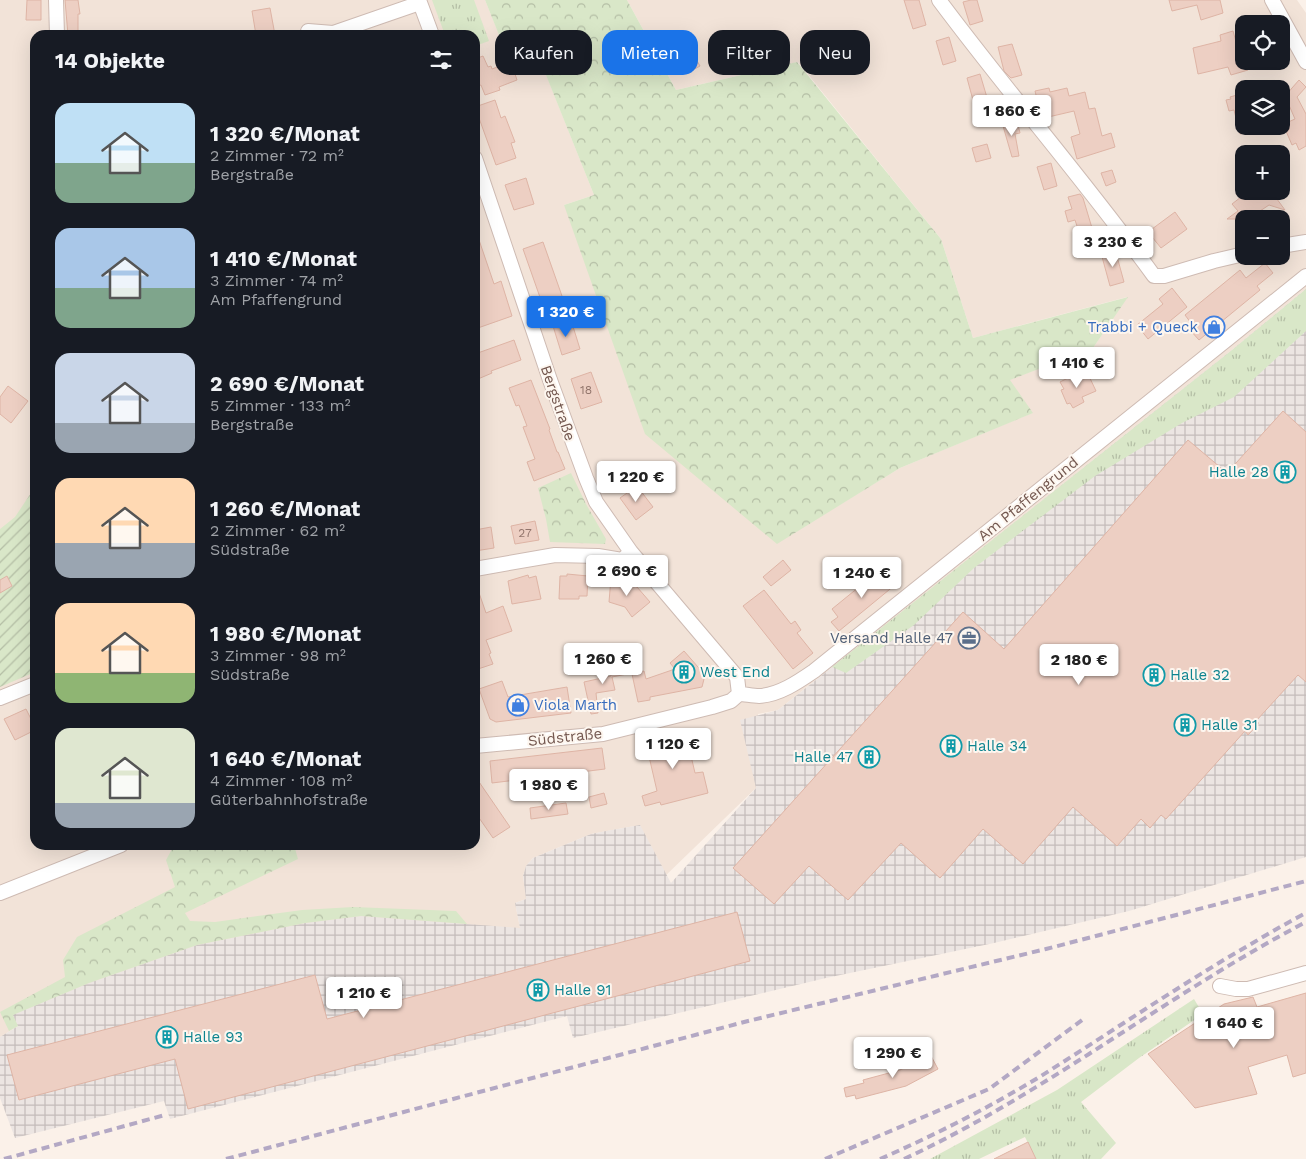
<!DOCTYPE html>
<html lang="de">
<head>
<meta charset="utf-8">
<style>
  :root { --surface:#171b24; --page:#242831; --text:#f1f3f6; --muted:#9ea1a6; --accent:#1a73e8 }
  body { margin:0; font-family:"Work Sans",sans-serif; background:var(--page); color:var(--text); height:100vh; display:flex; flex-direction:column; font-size:19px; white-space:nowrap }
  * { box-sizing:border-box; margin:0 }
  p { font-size:16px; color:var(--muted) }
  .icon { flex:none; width:28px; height:28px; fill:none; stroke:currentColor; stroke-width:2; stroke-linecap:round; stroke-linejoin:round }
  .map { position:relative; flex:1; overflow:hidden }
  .side { position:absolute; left:30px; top:30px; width:450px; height:820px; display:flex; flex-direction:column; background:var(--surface); border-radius:15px; box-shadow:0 5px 20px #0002 }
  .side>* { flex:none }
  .banner { position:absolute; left:495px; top:30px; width:475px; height:45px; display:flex; gap:10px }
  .fabs { position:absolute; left:1235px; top:15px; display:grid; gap:10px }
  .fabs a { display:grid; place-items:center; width:55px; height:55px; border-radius:10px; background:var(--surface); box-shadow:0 5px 20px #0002; font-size:25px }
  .price { position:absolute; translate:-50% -42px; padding:0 11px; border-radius:5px; background:#fff; color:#222; font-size:16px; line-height:32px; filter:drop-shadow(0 1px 2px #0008) }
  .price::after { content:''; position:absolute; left:50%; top:30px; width:15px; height:11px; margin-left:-8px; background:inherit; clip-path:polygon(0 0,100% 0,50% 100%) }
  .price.active { background:var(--accent); color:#fff }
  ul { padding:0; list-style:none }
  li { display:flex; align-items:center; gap:15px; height:125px; padding:0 25px }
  li span { display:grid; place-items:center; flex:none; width:140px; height:100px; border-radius:15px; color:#555 }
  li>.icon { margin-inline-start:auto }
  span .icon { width:60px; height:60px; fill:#fffc; stroke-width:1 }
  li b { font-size:21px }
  h2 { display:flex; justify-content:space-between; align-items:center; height:60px; padding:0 25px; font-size:21px }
  .chip { padding:0 18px; border-radius:15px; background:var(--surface); box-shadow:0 5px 20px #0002; font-size:18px; line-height:45px }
  .chip.active { background:var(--accent); color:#fff }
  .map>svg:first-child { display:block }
  .residential { fill:#f2e3d8; fill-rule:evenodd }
  .industrial { fill:url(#industrial-grid) }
  .grass { fill:url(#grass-tufts) }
  .forest { fill:url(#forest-crowns) }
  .garden { fill:url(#garden-furrows) }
  .building { fill:#edcfc3; stroke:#deb4a5 }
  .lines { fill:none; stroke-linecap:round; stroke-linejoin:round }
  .minor-casing { stroke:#cebbb3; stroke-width:16 }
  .minor { stroke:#fff; stroke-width:14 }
  .rail { stroke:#b3a8c4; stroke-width:4; stroke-dasharray:8 5; stroke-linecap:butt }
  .labels { text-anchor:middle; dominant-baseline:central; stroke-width:4; stroke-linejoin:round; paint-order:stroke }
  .number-label { font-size:12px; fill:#92756c }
  .shop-label { font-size:15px; fill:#366cbe; stroke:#fdf6ef; text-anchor:end }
  .street-label { font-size:15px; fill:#73574f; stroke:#fdf6ef }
  .culture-label { font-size:15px; fill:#0d838f; stroke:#fdf6ef; text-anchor:start }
  .service-label { font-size:15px; fill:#4e5e75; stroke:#fdf6ef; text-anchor:end }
</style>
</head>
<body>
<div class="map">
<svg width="1306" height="1159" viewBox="0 0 1306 1159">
  <defs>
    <pattern id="industrial-grid" width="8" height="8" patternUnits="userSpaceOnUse" patternTransform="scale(1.25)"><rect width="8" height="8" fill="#ece5e2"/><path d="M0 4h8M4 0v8" fill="none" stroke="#c4bcba"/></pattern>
    <pattern id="grass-tufts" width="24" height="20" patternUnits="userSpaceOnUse" patternTransform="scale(1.25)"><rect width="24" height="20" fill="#d9e7c8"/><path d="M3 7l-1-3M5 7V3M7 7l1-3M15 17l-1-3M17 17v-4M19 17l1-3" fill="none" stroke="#b4bea5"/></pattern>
    <pattern id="forest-crowns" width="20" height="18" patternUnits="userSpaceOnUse" patternTransform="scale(1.25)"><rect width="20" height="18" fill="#d9e7c8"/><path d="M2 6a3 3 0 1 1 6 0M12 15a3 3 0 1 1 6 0" fill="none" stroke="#b4bea5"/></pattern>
    <pattern id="garden-furrows" width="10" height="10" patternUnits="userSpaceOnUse" patternTransform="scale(1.25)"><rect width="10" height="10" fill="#d9e7c8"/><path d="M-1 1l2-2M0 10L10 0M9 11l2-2" fill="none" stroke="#b4bea5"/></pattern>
  </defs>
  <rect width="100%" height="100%" fill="#fbf1e9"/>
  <path class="residential" d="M0 0H485L501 39 528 29 594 195 564 205 777 543 900 468 1032 413 1009 380 1093 348 1127 297 973 338 941 239 798 62 676 90 627 0H1297L1306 13V289L1232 350 778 710 758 714 756 788 660 881 640 825 591 834 533 858 526 866 523 876 526 899 515 903 520 928 18 1026 0 1037ZM1244 24H1281V61H1244ZM35 35H475V845H35ZM1244 89H1281V126H1244ZM1244 154H1281V191H1244ZM1244 219H1281V256H1244Z"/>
  <path class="industrial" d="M1306 289V857L1129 911 994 943 826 978 573 1038 567 1016 170 1119 164 1101 15 1138 0 1098V1037L18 1026 12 1015 89 983 197 945 305 923 361 916 520 928 515 903 526 899 523 876 526 866 533 858 591 834 606 831 640 825 671 883 756 788 740 720 778 710 1232 350Z"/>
  <path class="grass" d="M432 0H474L489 41 475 46V35H445Z
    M1306 289V331L1234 397 1182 423 1095 476 974 568 914 625 846 673 832 667 1232 350Z
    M1194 999 1203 1014 1139 1058 1081 1102 1116 1143 1101 1159H1036L1025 1137 979 1159H930L1057 1090Z"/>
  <path class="forest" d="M485 0H627L676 90 797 62 941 239 973 338 1128 297 1093 348 1010 380 1033 413 900 468 777 544 645 434 564 205 594 195 528 30 501 40Z
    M571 473 586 504 606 539 605 544 550 542 546 519 538 488Z
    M214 845H294L298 859 185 913 190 921 215 922 302 910 353 907 456 911 467 924 361 916 305 923 197 945 89 983 13 1015 18 1026 9 1031 0 1012 65 977 63 960 77 937 175 887 166 860 172 849Z"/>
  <path class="garden" d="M35 487V672L0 687V529L15 517Z"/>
  <path class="building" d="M27 0H41V20H26Z
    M65 0H78L80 14H78V35H68Z
    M904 0H919L926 25 913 29Z
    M971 0H977L983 21 970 25 963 2Z
    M1169 0H1220L1223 13 1201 20 1197 5 1172 11Z
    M270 8 275 35H256L252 11Z
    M1233 31 1238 49 1244 48V61H1246L1248 70 1231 75 1228 67 1198 74 1193 48 1221 41 1220 35Z
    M949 37 956 61 943 65 936 41Z
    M1012 44 1022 75 1011 78 1004 71 998 47Z
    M692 52 700 66 689 72 681 58Z
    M483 56 488 67 491 66 492 69 511 62 517 80 499 87 500 90 485 95 481 85 475 87V59Z
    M980 74 991 111 977 115 967 78Z
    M1299 80 1306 87 1297 97 1306 114V146L1299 150 1296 143 1292 145 1286 131 1289 130 1286 123 1295 119 1285 96Z
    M1049 88 1050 92 1067 88 1069 96 1085 92 1089 109 1095 108 1102 136 1111 133 1115 147 1077 159 1071 137 1080 134 1074 111 1044 118V114L1041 115 1035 91Z
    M1244 93V133L1240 134 1234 110 1229 111 1226 100 1231 99 1230 97Z
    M495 100 501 118 505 116 515 142 511 143 516 158 496 165 475 107Z
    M1017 121 1020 133 1015 134 1019 156 1012 157 1003 126Z
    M987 144 991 158 976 162 972 148Z
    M1051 163 1057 186 1044 190 1037 167Z
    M1112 170 1116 182 1106 186 1101 173Z
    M526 178 534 204 514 210 505 185Z
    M1253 191H1271L1285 210 1269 205 1254 215V219H1227L1238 211 1232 204 1241 197 1243 199Z
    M1080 194 1083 198 1092 228 1079 232 1075 220 1068 222 1065 211 1072 209 1068 197Z
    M1175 212 1187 229 1161 248 1148 232Z
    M475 234H477L494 284 501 281 512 316 475 329Z
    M543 242 562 296 542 303 523 249Z
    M1115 249 1124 282 1110 286 1101 253Z
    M1265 263 1273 273 1257 286 1260 290 1199 340 1190 330 1194 327 1185 315 1240 270 1246 278Z
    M1172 288 1187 307 1148 339 1137 325 1163 304 1159 299Z
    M571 320 580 349 562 355 553 326Z
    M514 340 521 360 491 371 492 373 478 379 475 371V354Z
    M591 372 602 402 581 409 571 379Z
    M1076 374 1079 378 1088 374 1096 391 1082 397 1084 402 1073 408 1070 403 1067 404 1061 390 1064 389 1060 382Z
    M531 380 550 429 549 430 557 452H558L565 469 534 481 527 462 535 459 523 427 527 426 519 405 516 406 509 388Z
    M8 386 28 401 11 423 0 414V397Z
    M1283 411 1306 432V682L1298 675 1256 721 1259 723 1248 735 1245 731 1166 819 1161 815 1150 828 1141 819 1117 846 1073 807 1023 864 983 829 940 878 901 843 848 900 809 866 774 904 733 868 963 612 1004 649 1188 440 1227 473Z
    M637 486 653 507 636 520 620 498Z
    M535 521 539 540 515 544 511 526Z
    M491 527 494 548 475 551V530Z
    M783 560 791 570 771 586 763 577Z
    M881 569 895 585 839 631 831 622 838 617 832 609Z
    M567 574 588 576 587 596H579V599H559L560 576H567Z
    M528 575 529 578 536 576 541 599 512 604 508 581Z
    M7 576 12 586 0 593V580Z
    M611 578 637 587 650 602 632 617 625 607 609 602Z
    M475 587H477L486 613 503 606 512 631 486 640 491 653 489 654 493 664 475 670Z
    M764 590 791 624 795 621 801 630 797 633 813 653 793 669 743 606Z
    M684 651 705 675 702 687 650 697V700L638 702 632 674 644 671 646 679 675 669 670 663Z
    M624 662 627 674 612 677 615 690 596 693 598 713 591 714 584 682 611 676 609 666Z
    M502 681 508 697 567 687 571 713 496 722 490 719 479 689Z
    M26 709 35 727V730L15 740 4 719Z
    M685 730 695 773 703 772 708 793 661 805 660 802 645 806 642 796 657 791 645 739Z
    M602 748 605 769 492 783 490 761Z
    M475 776 510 827 493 838 475 812Z
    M604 793 607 804 591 808 589 797Z
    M566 803 568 814 531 819 530 808Z
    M737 912 750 961 188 1109 175 1059 19 1100 7 1055 315 975 327 1019Z
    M1306 993V1073L1293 1077 1287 1055 1248 1067 1257 1094 1195 1108 1148 1054 1224 1004 1253 997 1257 1007Z
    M930 1054 938 1069 906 1086 856 1099 855 1095 846 1097 844 1088 864 1083 863 1080 900 1070Z
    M1028 1142 1036 1159H994Z"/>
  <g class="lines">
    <g class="minor-casing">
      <path id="minor" d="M56 0 57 35
        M419 0 432 35
        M939 0C1009 94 1086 182 1154 276H1164L1214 261 1244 254
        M1272 0 1306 62
        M308 31 333 33 420 3
        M475 158 550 380 586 478 596 502 631 552 737 677 739 694
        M1281 246 1306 242
        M475 569 555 555 598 556 622 560 631 552
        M739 694C745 694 752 696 759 696 779 695 798 682 814 671L1306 276
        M0 698 35 684
        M475 746 603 734 712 707 731 701 739 694
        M0 893 121 845
        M1220 986 1236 989H1248L1306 973"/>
    </g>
    <use href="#minor" class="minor"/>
    <path class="rail" d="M4 1159 165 1115
      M226 1159 748 1021 1046 949 1306 881
      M825 1159 989 1089 1085 1018
      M880 1159C935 1135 990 1107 1041 1076 1103 1037 1164 996 1227 958 1253 943 1279 927 1306 913
      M904 1159C1046 1093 1168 994 1306 922"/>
  </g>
  <defs>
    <g id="shop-ring" transform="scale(1.125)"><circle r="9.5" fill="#fdf6ef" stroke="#3f7fe0" stroke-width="1.5"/><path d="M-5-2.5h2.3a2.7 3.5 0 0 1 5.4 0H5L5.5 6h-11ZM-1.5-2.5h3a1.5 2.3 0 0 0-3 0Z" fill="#3f7fe0"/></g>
    <g id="building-ring" transform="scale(1.125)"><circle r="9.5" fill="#fdf6ef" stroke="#0f9aa8" stroke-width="1.5"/><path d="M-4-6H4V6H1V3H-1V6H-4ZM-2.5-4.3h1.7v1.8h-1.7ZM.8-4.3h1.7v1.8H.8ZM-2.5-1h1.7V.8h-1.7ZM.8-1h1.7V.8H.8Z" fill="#0f9aa8"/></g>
    <g id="office-ring" transform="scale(1.125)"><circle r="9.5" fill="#fdf6ef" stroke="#5c6f8a" stroke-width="1.5"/><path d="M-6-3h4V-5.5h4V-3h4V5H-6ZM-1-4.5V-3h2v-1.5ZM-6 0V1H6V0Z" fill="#5c6f8a"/></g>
  </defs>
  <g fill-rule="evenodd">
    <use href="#shop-ring" x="1214" y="327"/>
    <use href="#building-ring" x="1285" y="472"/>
    <use href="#office-ring" x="969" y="638"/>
    <use href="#building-ring" x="684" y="672"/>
    <use href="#building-ring" x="1154" y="675"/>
    <use href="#shop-ring" x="518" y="705"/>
    <use href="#building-ring" x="1185" y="725"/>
    <use href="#building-ring" x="951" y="746"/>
    <use href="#building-ring" x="869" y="757"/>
    <use href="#building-ring" x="538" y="990"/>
    <use href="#building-ring" x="167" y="1037"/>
  </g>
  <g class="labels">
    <g class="number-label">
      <text x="586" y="390">18</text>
      <text x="525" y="533">27</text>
    </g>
    <g class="shop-label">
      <text x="1198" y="327">Trabbi + Queck</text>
      <text x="534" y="705" text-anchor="start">Viola Marth</text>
    </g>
    <g class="street-label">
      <text transform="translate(558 403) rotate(71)">Bergstraße</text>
      <text transform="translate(1028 499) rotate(-39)">Am Pfaffengrund</text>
      <text transform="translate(565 737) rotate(-6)">Südstraße</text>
    </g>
    <g class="culture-label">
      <text x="1269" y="472" text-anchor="end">Halle 28</text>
      <text x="700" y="672">West End</text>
      <text x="1170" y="675">Halle 32</text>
      <text x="1201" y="725">Halle 31</text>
      <text x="967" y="746">Halle 34</text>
      <text x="853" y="757" text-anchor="end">Halle 47</text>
      <text x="554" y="990">Halle 91</text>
      <text x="183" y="1037">Halle 93</text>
    </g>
    <g class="service-label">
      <text x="953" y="638">Versand Halle 47</text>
    </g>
  </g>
</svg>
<div class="fabs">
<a><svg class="icon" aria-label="locate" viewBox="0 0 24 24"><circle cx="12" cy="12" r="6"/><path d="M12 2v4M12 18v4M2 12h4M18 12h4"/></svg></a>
<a><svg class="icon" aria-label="layers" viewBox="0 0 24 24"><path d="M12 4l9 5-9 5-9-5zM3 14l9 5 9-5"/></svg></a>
<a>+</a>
<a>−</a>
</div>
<b class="price" style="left:1012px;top:137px">1 860 €</b>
<b class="price" style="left:1113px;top:268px">3 230 €</b>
<b class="price active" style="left:566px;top:338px">1 320 €</b>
<b class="price" style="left:1077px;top:389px">1 410 €</b>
<b class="price" style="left:636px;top:503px">1 220 €</b>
<b class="price" style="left:627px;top:597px">2 690 €</b>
<b class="price" style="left:862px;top:599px">1 240 €</b>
<b class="price" style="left:603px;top:685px">1 260 €</b>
<b class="price" style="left:1079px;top:686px">2 180 €</b>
<b class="price" style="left:673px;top:770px">1 120 €</b>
<b class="price" style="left:549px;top:811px">1 980 €</b>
<b class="price" style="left:364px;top:1019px">1 210 €</b>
<b class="price" style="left:1234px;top:1049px">1 640 €</b>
<b class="price" style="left:893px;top:1079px">1 290 €</b>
<div class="banner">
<a class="chip">Kaufen</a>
<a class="chip active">Mieten</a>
<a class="chip">Filter</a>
<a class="chip">Neu</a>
</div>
<section class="side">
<h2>14 Objekte<svg class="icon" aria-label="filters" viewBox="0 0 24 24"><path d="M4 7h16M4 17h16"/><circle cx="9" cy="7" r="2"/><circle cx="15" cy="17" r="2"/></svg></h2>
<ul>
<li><span style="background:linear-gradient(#bfe0f5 60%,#7fa58c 0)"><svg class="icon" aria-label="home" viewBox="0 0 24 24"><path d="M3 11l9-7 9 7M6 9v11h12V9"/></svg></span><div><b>1 320 €/Monat</b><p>2 Zimmer · 72 m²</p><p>Bergstraße</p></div></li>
<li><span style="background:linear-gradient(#a9c7e8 60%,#7fa58c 0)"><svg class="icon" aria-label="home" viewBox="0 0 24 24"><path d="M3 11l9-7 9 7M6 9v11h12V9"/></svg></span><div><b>1 410 €/Monat</b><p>3 Zimmer · 74 m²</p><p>Am Pfaffengrund</p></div></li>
<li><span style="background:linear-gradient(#c9d6e8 70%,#9aa5b1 0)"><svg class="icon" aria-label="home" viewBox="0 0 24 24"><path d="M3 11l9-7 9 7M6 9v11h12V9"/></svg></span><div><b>2 690 €/Monat</b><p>5 Zimmer · 133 m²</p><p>Bergstraße</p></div></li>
<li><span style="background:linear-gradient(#ffd9b3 65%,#9aa5b1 0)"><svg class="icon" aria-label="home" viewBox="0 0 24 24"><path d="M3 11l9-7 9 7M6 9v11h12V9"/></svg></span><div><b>1 260 €/Monat</b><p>2 Zimmer · 62 m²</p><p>Südstraße</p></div></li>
<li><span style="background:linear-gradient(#ffd9b3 70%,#8fb573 0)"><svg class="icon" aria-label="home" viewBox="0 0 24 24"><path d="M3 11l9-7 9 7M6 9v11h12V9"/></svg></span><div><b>1 980 €/Monat</b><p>3 Zimmer · 98 m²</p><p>Südstraße</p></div></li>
<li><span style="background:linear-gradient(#dfe7d0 75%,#9aa5b1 0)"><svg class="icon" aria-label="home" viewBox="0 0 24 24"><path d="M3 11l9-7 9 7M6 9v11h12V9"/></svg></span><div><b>1 640 €/Monat</b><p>4 Zimmer · 108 m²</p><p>Güterbahnhofstraße</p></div></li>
</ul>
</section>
</div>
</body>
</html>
